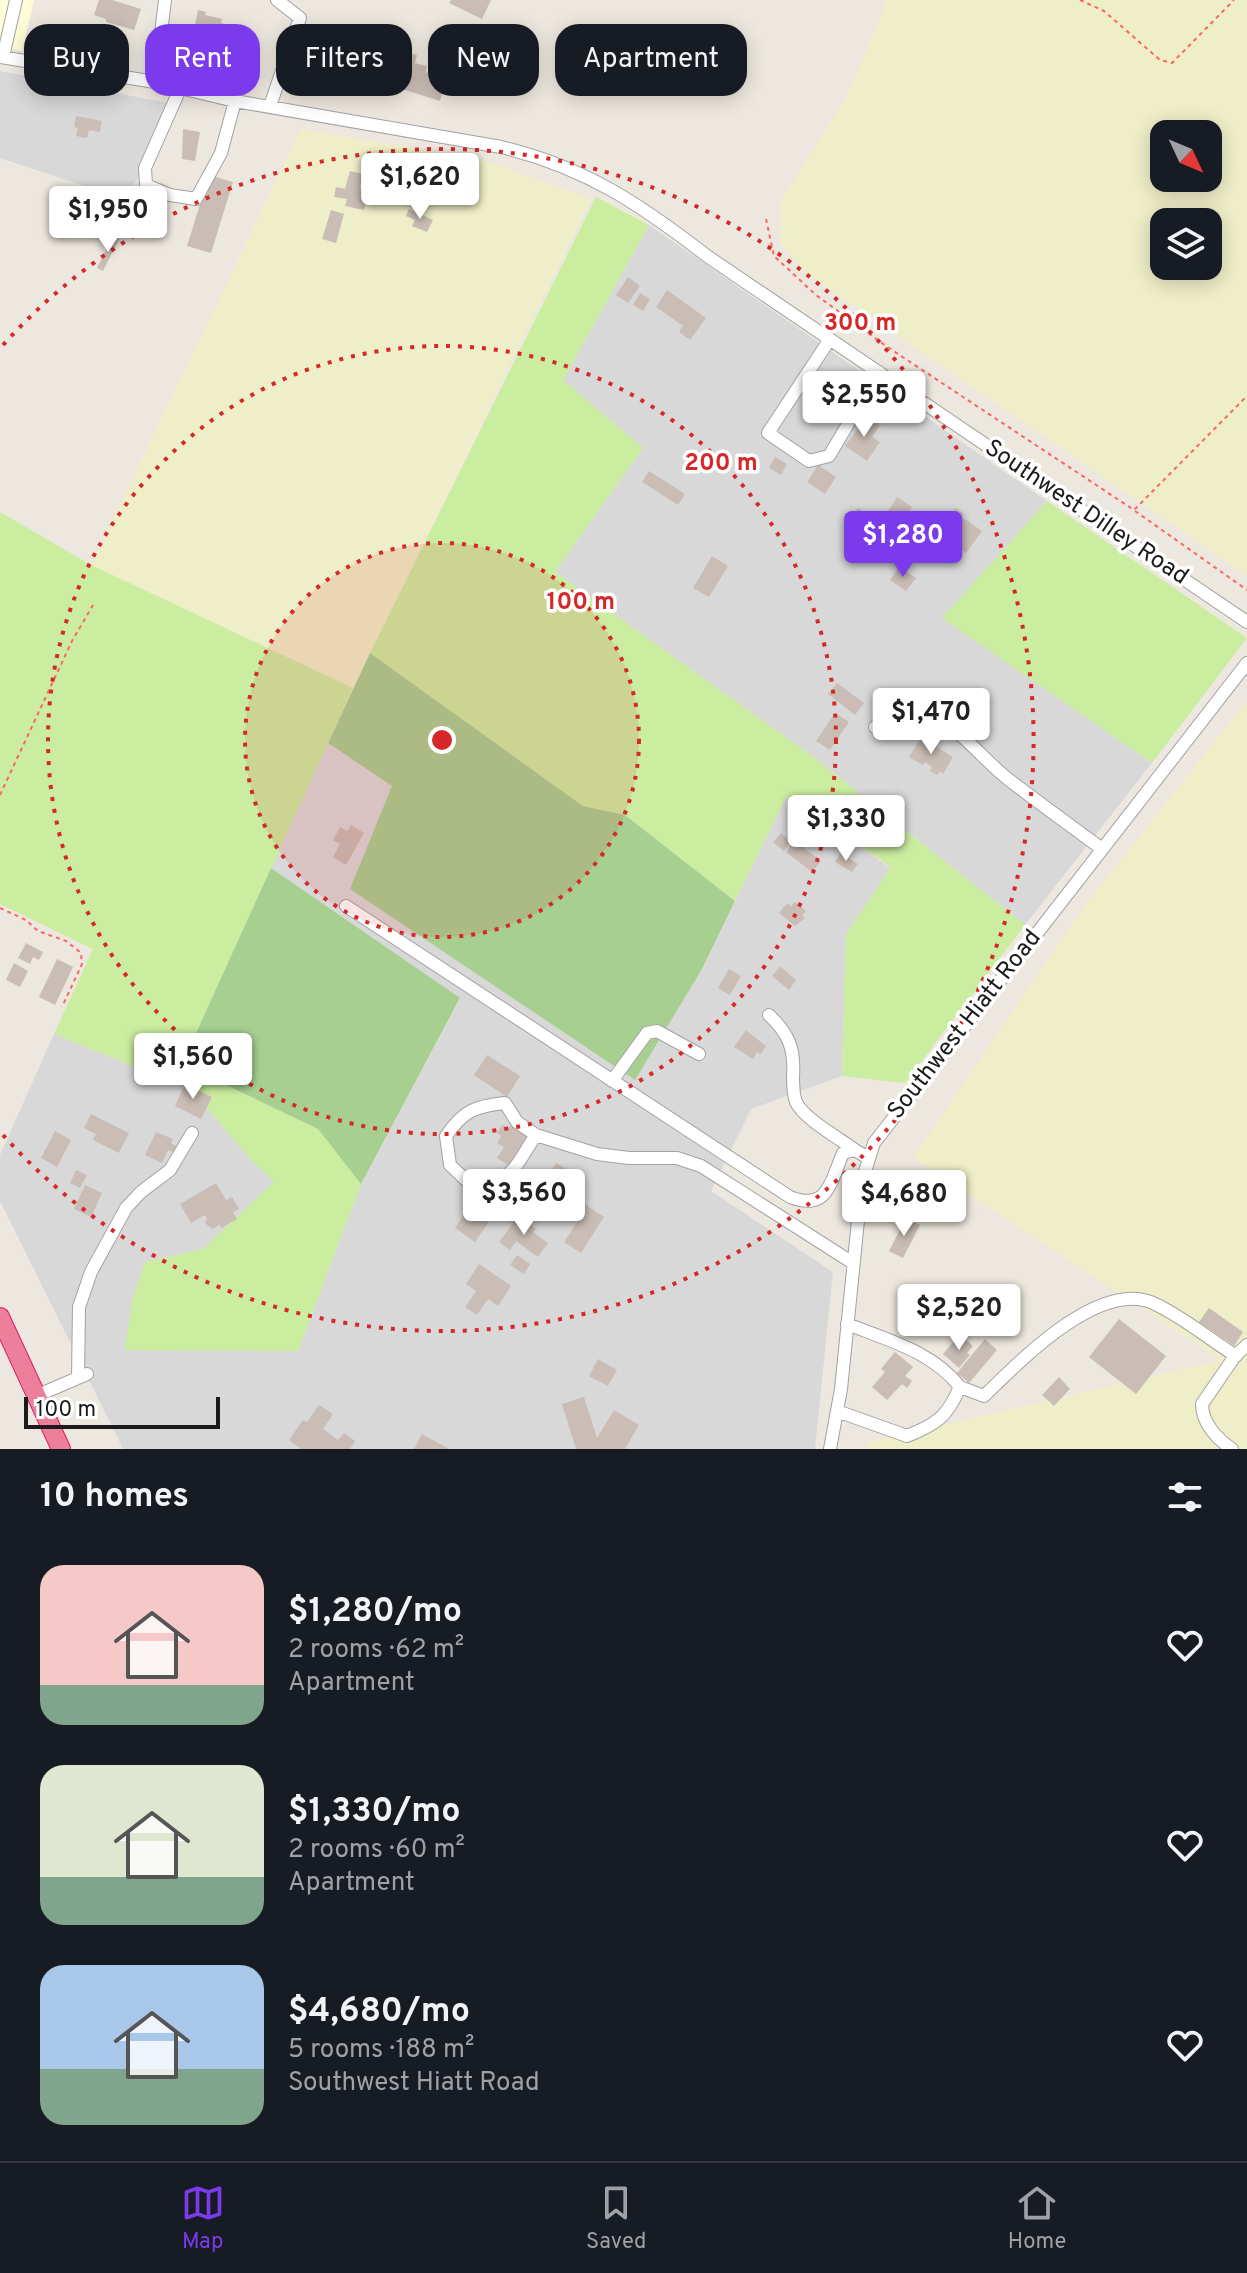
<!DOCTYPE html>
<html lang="en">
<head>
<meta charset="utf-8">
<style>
  :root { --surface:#171b24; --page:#242831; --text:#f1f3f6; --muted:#9ea1a6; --line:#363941; --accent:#7c3aed }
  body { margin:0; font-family:Overpass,sans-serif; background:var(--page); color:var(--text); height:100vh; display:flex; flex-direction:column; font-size:30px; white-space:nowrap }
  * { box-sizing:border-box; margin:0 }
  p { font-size:26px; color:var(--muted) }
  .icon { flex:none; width:44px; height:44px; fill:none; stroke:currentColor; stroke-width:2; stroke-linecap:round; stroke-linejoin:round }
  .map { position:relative; height:1449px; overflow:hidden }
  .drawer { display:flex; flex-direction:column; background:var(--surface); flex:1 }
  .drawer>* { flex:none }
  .top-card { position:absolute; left:24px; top:24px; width:800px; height:72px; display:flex; gap:16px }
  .needle { width:52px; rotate:134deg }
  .buttons { position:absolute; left:1150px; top:120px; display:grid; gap:16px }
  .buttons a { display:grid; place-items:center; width:72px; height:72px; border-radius:16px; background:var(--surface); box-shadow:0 4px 20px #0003; font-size:40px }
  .scale { position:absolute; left:24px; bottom:20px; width:196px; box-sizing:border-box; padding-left:8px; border:4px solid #1b1b1b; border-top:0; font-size:22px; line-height:28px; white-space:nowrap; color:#1b1b1b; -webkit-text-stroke:6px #fff; paint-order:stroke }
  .price { position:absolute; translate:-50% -68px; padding:0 18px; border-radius:8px; background:#fff; color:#222; font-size:26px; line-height:52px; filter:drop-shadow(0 2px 4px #0008) }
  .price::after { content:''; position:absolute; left:50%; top:48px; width:24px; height:18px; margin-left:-12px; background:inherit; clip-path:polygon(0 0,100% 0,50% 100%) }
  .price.active { background:var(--accent); color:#fff }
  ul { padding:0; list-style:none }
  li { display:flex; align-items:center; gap:24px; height:200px; padding:0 40px }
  li span { display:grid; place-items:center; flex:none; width:224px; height:160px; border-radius:24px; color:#555 }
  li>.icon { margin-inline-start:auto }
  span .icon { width:96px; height:96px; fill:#fffc; stroke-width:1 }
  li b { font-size:34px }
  h2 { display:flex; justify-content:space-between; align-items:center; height:96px; padding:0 40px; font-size:34px }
  .chip { padding:0 28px; border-radius:24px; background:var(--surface); box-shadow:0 4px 20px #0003; font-size:28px; line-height:72px }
  .chip.active { background:var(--accent); color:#fff }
  .dock { display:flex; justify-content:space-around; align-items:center; height:112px; border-top:2px solid var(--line); background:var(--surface); font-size:22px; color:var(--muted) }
  .dock a { display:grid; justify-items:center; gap:4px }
  .dock .active { color:var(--accent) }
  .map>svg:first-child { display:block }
  .residential { fill:#d9d8d8 }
  .education { fill:#fffcd7 }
  .farmland { fill:#eeeec8; fill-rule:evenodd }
  .grass { fill:#caeda0 }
  .forest { fill:#a7d090 }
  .building { fill:#c9bdb5 }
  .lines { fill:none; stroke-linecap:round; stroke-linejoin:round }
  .minor-casing { stroke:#a2a2a2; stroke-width:14 }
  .highway-casing { stroke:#e01769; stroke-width:20 }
  .path { stroke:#ff655f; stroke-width:2; stroke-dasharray:4 4; stroke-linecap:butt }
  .minor { stroke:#fff; stroke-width:12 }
  .highway { stroke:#ec809b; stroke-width:18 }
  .ring { fill:none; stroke:#d62828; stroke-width:4; stroke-dasharray:4 8 }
  .labels { text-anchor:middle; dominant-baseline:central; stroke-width:7; stroke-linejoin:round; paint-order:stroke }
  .street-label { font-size:24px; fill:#1b1b1b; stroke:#fff }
  .centre { fill:#d62828; stroke:#fff; stroke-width:4 }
  .ring-label { font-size:24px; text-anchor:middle; font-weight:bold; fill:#d62828; stroke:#fff; stroke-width:7; stroke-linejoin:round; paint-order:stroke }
</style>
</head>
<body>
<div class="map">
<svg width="1247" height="1449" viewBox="0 0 1247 1449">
  <rect width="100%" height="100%" fill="#ede8df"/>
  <path class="residential" d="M0 71 169 103 139 176 124 199 0 158Z
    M649 225 1047 501 943 618 1152 763 1025 925 812 756 555 572 643 448 563 380Z
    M328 743 393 786 702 969 786 797 891 868 846 934 842 1076 751 1109 711 1191 833 1272 815 1449H123L0 1201V1155L54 1034 192 1090 251 1160 275 1182 203 1249 145 1262 298 1351 361 1184 460 999 271 868Z"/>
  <path class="education" d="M0 0H34L22 51 0 46Z"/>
  <path class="farmland" d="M885 0H1247V576L806 273 781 244V201L846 98 882 14ZM1164 134H1208V178H1164ZM1164 222H1208V266H1164Z
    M301 129 487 161 591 199 353 688 91 565Z
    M1247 701V1449H866L870 1442 1221 1360 913 1158 1088 901Z"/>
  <path class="grass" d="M596 197 649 225 563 380 643 448 555 572 812 756 1025 925 905 1083 842 1076 846 934 891 867 786 797 735 901 625 815 583 806 370 653Z
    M1047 501 1247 638 1152 763 942 618Z
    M0 512 91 565 353 688 182 1064 318 1129 361 1184 298 1351 125 1350 132 1300 145 1262 203 1249 274 1182 251 1160 192 1090 54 1034 93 949 0 904Z"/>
  <path class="forest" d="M370 653 583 806 625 815 735 901 702 969 635 1080 350 889 392 786 328 743Z
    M271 868 460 998 361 1184 318 1129 182 1064Z"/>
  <path class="building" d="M99 0H112L141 9 134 30 106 22V19L94 15Z
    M451 0H491L482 19 449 3Z
    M198 10 206 12 205 15 222 19 221 23 236 27 233 43 193 35Z
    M445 24 466 29 462 45 441 39Z
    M397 49 417 55 415 63 427 66 426 72 446 79 440 101 402 89 408 68 393 63Z
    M76 116 102 121 100 132 89 130 87 138 76 136 78 128 74 127Z
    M183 129 200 132 195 161 182 159Z
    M350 171 363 174 360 188 369 190 364 210 345 206 347 199 334 197 336 187 345 189Z
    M209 175 233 182 211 253 187 246Z
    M99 191 116 199 102 232 85 225Z
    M409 209 433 220 427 232 412 226 415 220 406 216Z
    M331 210 344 214 336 243 322 239Z
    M113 236 119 239 103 271 97 268Z
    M628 277 640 286 628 303 616 295Z
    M667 290 706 318 690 340 679 332 683 326 656 307Z
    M640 293 650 299 643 311 633 305Z
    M867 416 880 425 872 437 880 442 867 461 845 446Z
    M775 457 787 464 781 475 769 468Z
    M818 465 836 477 825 494 807 482Z
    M649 471 685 494 678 505 642 482Z
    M897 497 912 507 898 528 884 518Z
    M858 508 894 535 881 556 868 546 877 534 852 515Z
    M956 508 964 514 962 517 982 531 966 553 946 539 948 536 940 530Z
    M712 556 728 566 709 597 693 588Z
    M899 567 916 578 906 591 890 580Z
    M837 683 864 703 855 715 828 694Z
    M835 713 849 722 830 750 816 741Z
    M921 737 953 757 943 774 940 771 937 775 930 771 932 767 925 762 923 765 909 757Z
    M351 825 364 833 346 865 333 857 340 844 333 840 340 827 347 831Z
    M781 833 791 841 784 851 773 842Z
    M794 840 821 861 812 872 786 852Z
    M841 853 858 864 852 872 835 862Z
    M795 902 806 911 802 915 805 918 795 926 779 913 787 903 791 906Z
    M26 943 43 952 39 960 33 957 30 964 18 958Z
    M57 959 73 967 55 1005 39 997Z
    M14 963 28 971 20 987 6 980Z
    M780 966 796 980 789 990 772 976Z
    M729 969 741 976 730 995 718 988Z
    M746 1030 766 1046 761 1054 757 1052 753 1059 734 1047Z
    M487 1055 520 1076 507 1097 474 1075Z
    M185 1084 212 1097 201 1119 175 1106Z
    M91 1114 129 1133 119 1153 93 1140 96 1134 84 1128Z
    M511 1124 531 1137 511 1167 497 1158 504 1147 497 1143 501 1136 497 1133 502 1125 508 1129Z
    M55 1131 71 1140 57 1167 41 1158Z
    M156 1132 173 1139 171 1143 178 1147 175 1153 168 1150 162 1163 145 1155Z
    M556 1163 583 1178 573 1196 546 1180Z
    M76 1170 87 1175 80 1188 70 1183Z
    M216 1183 226 1200 232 1197 239 1209 233 1212 237 1219 221 1228 220 1225 212 1229 205 1223 207 1219 205 1215 191 1223 180 1204Z
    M85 1185 102 1193 91 1217 74 1209Z
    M476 1196 497 1210 475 1242 455 1228Z
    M583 1203 604 1217 581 1253 564 1242 580 1218 575 1215Z
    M518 1216 536 1229 533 1232 548 1243 538 1257 516 1241 510 1250 499 1242Z
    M906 1218 920 1225 903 1258 889 1251Z
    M517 1255 530 1264 524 1274 510 1265Z
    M479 1264 511 1286 498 1306 488 1299 477 1315 465 1307 476 1291 466 1284Z
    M1209 1308 1243 1332 1234 1346 1199 1322Z
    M1119 1319 1166 1356 1136 1394 1089 1357Z
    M962 1336 973 1346 967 1353 970 1355 959 1368 943 1354 954 1341 956 1343Z
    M985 1339 997 1350 969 1383 957 1373Z
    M895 1352 913 1367 905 1376 912 1381 907 1388 902 1384 887 1400 872 1387 885 1372 881 1369Z
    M598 1359 617 1370 608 1386 589 1376Z
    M1059 1377 1070 1389 1054 1406 1042 1395Z
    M584 1397 597 1438 614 1410 639 1425 625 1449H576L562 1404Z
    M319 1405 333 1414 323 1429 338 1440 344 1433 355 1441 350 1449H301L289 1440 303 1420 307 1422Z
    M422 1434 449 1449H414Z"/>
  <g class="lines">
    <g class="minor-casing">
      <path id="minor" d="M0 57 155 82 235 101 501 147C585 167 640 204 707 256L1247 622
        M3 57 16 0
        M155 82 165 0
        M180 89 145 168 146 185 170 195 196 199 221 153 235 101
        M270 106 300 18 277 0
        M830 339 768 433 809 461 829 456 879 372
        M875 727C885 716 894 705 910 708 951 714 977 755 1008 779 1039 803 1071 826 1102 849
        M346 906 790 1197C828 1212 831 1181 843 1153L855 1150 868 1158
        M769 1015C789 1034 795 1049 793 1077 793 1085 793 1094 796 1102 804 1119 839 1138 855 1150
        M612 1081 647 1033 657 1031 699 1054
        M536 1135C514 1167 513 1185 469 1183L450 1165 446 1136C463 1111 475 1106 505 1103L517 1122 536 1135 597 1154 629 1158H677L701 1166 853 1263
        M78 1378 79 1307 91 1272 126 1208 141 1192 170 1170 192 1133
        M960 1387 984 1396C1019 1362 1099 1279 1153 1303 1182 1316 1209 1339 1236 1356
        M36 1396 87 1374
        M837 1411 907 1436C937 1424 947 1417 960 1387 933 1352 888 1340 847 1324
        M830 1449 841 1389 862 1181 874 1143 1247 663
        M1232 1449C1217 1439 1202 1423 1202 1404L1235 1356 1247 1345"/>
    </g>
    <g class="highway-casing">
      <path id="highway" d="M0 1317 61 1449"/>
    </g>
    <path class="path" d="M1080 0 1104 11 1160 60 1172 63 1234 0
      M766 219 774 256 816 295 886 346 1134 510 1247 396
      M1135 511 1247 590
      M0 795 72 641 93 605
      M0 908 26 920 38 931 66 941 81 953 82 964 62 1007"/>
    <use href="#minor" class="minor"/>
    <use href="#highway" class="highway"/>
  </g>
  <circle cx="442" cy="740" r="197" fill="#d62828" fill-opacity=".12"/>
  <g class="ring">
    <circle cx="442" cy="740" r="197"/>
    <circle cx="442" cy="740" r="394"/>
    <path d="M3 345A591 591 0 1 1 3 1135"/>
  </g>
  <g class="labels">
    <g class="street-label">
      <text transform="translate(1086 513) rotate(34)">Southwest Dilley Road</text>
      <text transform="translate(965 1025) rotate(-52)">Southwest Hiatt Road</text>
    </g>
  </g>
  <circle cx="442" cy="740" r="12" class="centre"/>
  <g class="ring-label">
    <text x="860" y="330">300 m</text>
    <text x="721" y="470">200 m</text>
    <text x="581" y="609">100 m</text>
  </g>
</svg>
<div class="buttons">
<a><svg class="needle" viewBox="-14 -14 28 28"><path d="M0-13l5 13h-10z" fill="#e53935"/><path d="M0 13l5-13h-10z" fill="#9ea1a6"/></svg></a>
<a><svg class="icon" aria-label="layers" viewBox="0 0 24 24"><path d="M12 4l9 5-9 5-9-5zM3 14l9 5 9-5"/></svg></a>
</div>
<div class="scale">100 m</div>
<b class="price" style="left:420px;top:221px">$1,620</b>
<b class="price" style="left:108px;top:254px">$1,950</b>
<b class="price" style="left:864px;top:439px">$2,550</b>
<b class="price active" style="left:903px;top:579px">$1,280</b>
<b class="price" style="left:931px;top:756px">$1,470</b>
<b class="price" style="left:846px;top:863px">$1,330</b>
<b class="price" style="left:193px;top:1101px">$1,560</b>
<b class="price" style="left:524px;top:1237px">$3,560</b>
<b class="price" style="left:904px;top:1238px">$4,680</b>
<b class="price" style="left:959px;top:1352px">$2,520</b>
<div class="top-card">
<a class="chip">Buy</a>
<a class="chip active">Rent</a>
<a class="chip">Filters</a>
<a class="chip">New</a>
<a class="chip">Apartment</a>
</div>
</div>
<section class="drawer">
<h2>10 homes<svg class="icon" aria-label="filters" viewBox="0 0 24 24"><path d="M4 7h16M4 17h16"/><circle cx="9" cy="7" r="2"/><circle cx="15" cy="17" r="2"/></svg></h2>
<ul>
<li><span style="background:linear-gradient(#f6c9c9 75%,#7fa58c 0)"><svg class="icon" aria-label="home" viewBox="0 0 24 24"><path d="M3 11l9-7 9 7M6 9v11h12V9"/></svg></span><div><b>$1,280/mo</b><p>2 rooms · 62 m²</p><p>Apartment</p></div><svg class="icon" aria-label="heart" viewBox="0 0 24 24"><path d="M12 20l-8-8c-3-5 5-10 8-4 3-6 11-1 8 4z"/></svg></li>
<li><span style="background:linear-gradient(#dfe7d0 70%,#7fa58c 0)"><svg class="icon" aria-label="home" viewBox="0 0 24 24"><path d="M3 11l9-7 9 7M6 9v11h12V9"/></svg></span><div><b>$1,330/mo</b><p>2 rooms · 60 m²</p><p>Apartment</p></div><svg class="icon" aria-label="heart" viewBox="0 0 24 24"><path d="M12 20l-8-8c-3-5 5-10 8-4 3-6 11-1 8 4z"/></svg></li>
<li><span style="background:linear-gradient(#a9c7e8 65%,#7fa58c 0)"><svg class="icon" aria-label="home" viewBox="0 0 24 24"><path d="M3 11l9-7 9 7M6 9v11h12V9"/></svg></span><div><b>$4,680/mo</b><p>5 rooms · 188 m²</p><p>Southwest Hiatt Road</p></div><svg class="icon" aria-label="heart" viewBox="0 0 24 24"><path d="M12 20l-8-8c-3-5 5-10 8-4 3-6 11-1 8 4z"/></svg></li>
</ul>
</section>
<nav class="dock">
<a class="active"><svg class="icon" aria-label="map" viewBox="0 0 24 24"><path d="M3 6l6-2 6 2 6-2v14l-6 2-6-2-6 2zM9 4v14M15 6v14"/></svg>Map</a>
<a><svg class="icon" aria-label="saved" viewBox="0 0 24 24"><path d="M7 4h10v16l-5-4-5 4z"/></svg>Saved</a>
<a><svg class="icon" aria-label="home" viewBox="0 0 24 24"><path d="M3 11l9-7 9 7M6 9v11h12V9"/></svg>Home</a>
</nav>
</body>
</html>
